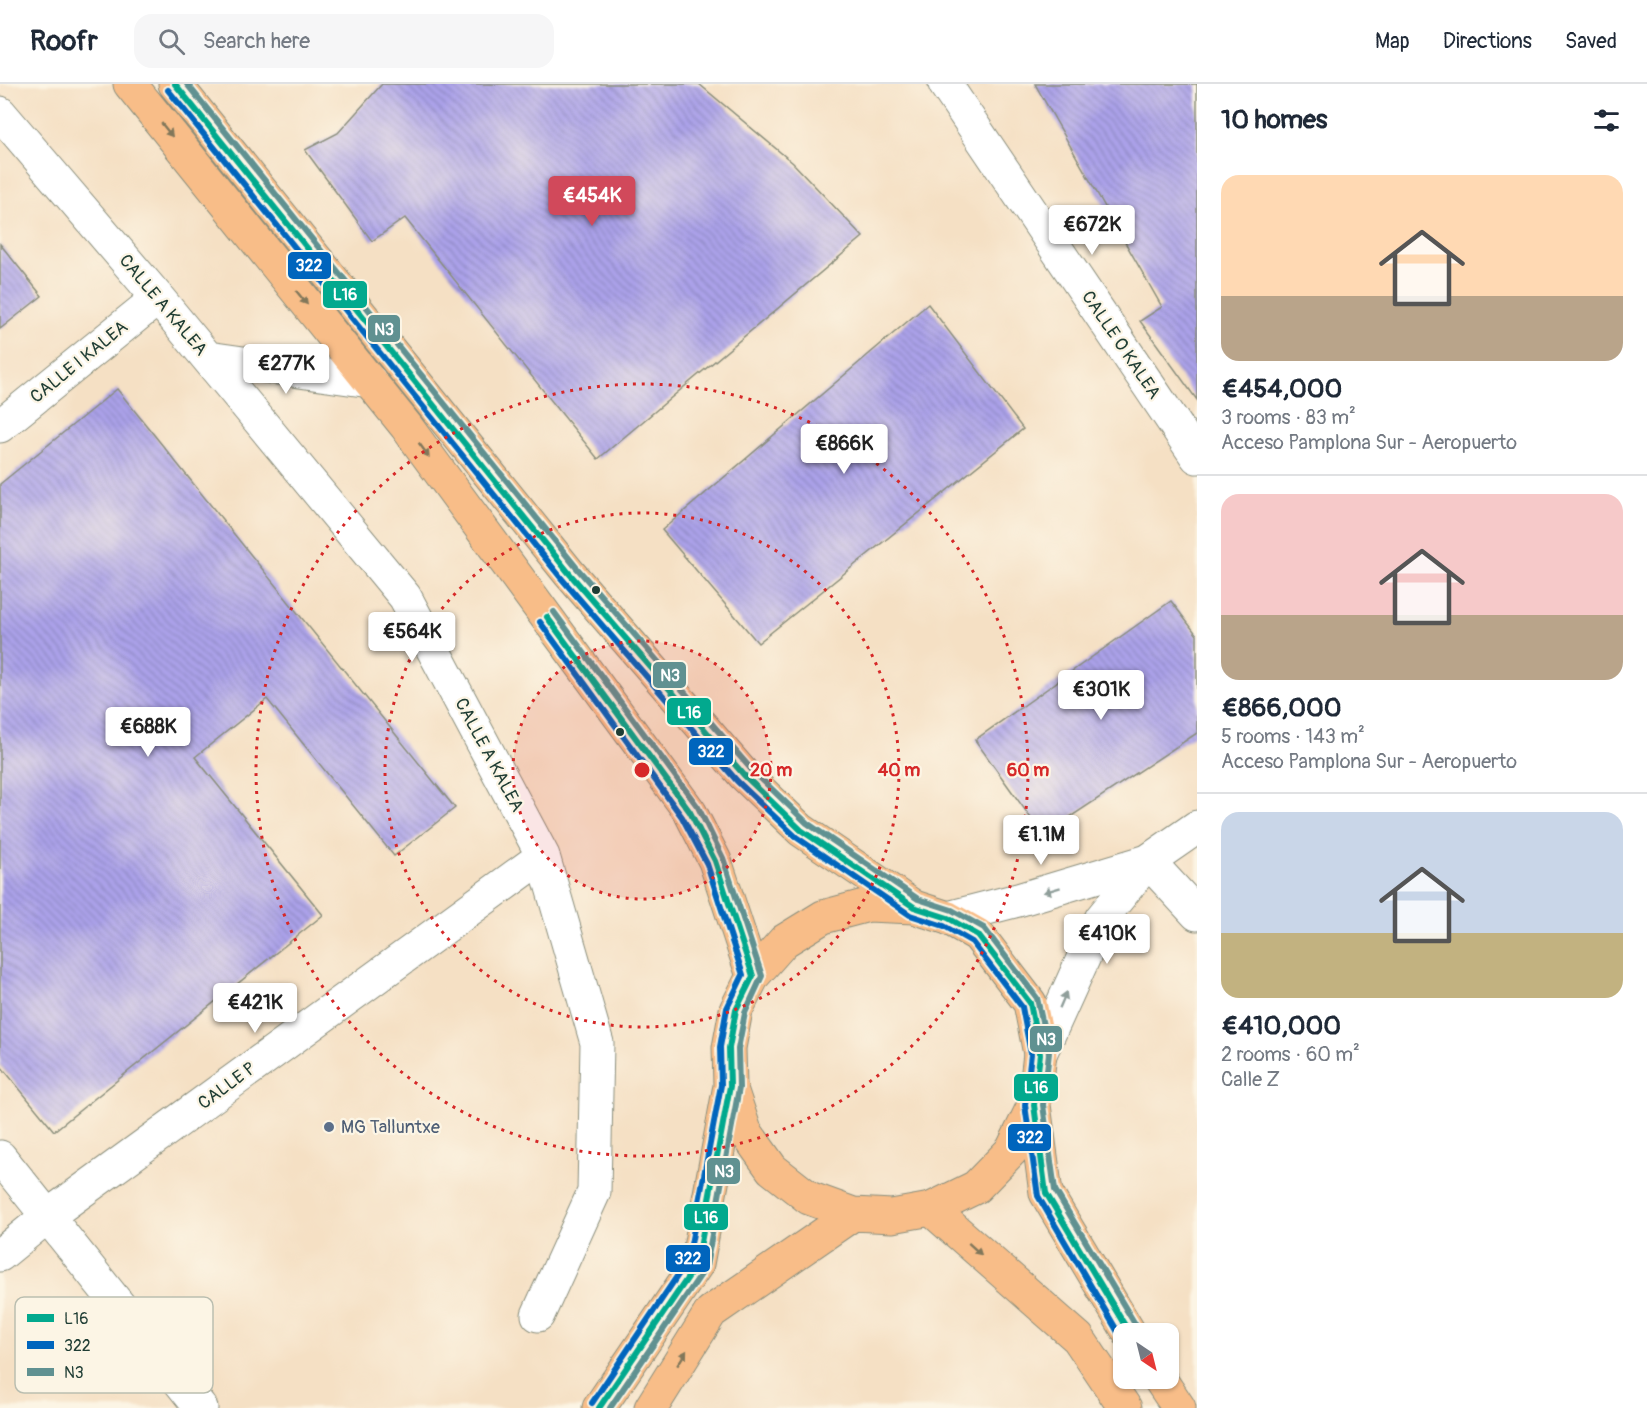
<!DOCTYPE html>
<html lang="en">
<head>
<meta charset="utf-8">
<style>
  :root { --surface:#fff; --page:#f6f6f7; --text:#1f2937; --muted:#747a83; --line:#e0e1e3; --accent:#d1495b }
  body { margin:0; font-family:Pangolin,sans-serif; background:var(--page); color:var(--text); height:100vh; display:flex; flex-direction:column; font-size:22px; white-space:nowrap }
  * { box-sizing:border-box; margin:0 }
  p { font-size:20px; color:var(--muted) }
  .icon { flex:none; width:33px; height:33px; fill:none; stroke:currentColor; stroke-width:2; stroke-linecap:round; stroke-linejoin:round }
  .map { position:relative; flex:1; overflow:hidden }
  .side { display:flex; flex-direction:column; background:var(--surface); width:450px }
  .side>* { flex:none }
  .needle { width:39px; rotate:145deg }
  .buttons { position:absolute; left:1113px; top:1239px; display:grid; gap:12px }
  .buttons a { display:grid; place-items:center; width:66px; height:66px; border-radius:12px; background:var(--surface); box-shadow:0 2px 4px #0004; font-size:30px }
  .price { position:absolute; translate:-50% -51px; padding:0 14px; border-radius:6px; background:#fff; color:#222; font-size:20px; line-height:39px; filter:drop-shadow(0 2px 3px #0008) }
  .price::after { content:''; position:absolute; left:50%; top:36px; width:18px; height:14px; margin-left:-9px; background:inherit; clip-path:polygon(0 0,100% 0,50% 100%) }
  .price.current { background:var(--accent); color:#fff }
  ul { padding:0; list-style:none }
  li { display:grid; align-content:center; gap:12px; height:318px; padding:0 24px }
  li+li { border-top:2px solid var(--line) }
  li span { display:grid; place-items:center; height:186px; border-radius:18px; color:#555 }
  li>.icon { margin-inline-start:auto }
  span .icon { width:108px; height:108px; fill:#fffc; stroke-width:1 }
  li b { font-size:26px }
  h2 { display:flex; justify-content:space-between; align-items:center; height:72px; padding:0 24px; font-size:26px }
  header { display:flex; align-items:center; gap:36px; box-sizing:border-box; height:84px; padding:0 30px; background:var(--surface); border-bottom:2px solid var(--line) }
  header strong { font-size:28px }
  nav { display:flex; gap:33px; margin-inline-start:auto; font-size:21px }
  .search { width:420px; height:54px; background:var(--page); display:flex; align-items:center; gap:15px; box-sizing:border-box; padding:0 21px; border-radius:18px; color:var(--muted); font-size:22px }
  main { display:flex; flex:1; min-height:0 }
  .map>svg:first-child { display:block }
  .building { fill:url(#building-back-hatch) }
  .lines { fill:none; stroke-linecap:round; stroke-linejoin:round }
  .minor-casing { stroke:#8a8e7c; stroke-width:35 }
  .tertiary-casing { stroke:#8a8e7c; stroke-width:35 }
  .trunk-casing { stroke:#8a8e7c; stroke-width:35 }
  .motorway-casing { stroke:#8a8e7c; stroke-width:35 }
  .minor { stroke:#fff; stroke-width:33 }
  .tertiary { stroke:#fff; stroke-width:33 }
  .trunk { stroke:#f8bd88; stroke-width:33 }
  .motorway { stroke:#f8bd88; stroke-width:33 }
  .bus-1-casing { stroke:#fcf5e5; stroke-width:10 }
  .bus-2-casing { stroke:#fcf5e5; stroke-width:10 }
  .bus-3-casing { stroke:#fcf5e5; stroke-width:10 }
  .bus-1 { stroke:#02a98e; stroke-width:6 }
  .bus-2 { stroke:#0065bd; stroke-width:6 }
  .bus-3 { stroke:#609191; stroke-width:6 }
  .oneway { fill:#81775a }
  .oneway2 { fill:#8f9e9a }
  .ring { fill:none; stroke:#d62828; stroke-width:3; stroke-dasharray:3 6 }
  .bus-dot { fill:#1f3d34; stroke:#fcf5e5; stroke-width:2 }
  .service-dot { fill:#5c6f8a; stroke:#fcf5e5; stroke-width:2 }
  .labels { text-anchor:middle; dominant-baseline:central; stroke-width:4.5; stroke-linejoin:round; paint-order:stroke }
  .street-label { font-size:18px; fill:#1f3d34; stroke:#fcf5e5 }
  .service-label { font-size:18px; fill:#4e5e75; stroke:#fcf5e5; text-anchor:start }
  .key { fill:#fcf5e5; stroke:#babeb0; stroke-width:1.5 }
  .key-label { font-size:16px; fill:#1f3d34 }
  .centre { fill:#d62828; stroke:#fcf5e5; stroke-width:3 }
  .ring-label { font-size:18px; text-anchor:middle; font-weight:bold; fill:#d62828; stroke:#fcf5e5; stroke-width:4.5; stroke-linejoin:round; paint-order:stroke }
  .line-badge { stroke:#fcf5e5; stroke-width:2 }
  .badge-label { font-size:16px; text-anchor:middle; font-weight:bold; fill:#fff }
</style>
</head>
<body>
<header>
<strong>Roofr</strong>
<div class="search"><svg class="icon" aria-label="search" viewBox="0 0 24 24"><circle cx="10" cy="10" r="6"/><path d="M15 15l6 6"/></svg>Search here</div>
<nav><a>Map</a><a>Directions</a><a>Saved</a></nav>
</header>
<main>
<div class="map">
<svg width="1197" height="1324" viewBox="0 0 1197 1324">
  <defs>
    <pattern id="building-back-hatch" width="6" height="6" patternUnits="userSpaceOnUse" patternTransform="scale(1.5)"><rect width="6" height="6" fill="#aca2ea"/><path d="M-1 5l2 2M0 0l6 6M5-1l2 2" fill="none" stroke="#8b85be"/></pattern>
  </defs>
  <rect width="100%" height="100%" fill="#fcf5e5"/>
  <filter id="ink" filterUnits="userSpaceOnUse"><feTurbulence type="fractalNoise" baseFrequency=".0167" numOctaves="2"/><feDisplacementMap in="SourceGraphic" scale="12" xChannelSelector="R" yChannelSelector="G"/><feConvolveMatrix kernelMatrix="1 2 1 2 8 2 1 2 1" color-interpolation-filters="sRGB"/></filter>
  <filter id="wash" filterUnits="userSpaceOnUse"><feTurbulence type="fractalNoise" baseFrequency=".008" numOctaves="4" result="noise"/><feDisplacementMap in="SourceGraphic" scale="24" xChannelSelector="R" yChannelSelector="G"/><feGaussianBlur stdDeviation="1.35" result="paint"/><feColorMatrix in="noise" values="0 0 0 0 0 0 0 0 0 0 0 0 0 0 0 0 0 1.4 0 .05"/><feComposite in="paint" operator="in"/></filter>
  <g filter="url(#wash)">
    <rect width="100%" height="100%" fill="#f5e0c4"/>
    <g id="blocks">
      <path class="building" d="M382 0H699L793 79 863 153 598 375 405 134 372 157 305 66 338 49Z
        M1035 0H1197V316L1140 237 1162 223Z
        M0 160 42 212 0 245Z
        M928 220 1023 345 758 559 662 446Z
        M117 305 455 724 394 772 267 615 195 673 323 831 54 1047 0 981V400Z
        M1171 517 1197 551V649L1043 751 975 656Z"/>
    </g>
  </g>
  <g filter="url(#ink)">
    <use href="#blocks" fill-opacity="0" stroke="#8a8e7c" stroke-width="1.5"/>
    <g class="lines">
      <g class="minor-casing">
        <path id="minor" d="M945 0 1197 373
          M0 29 158 214 405 513 543 772 597 959 594 1108 538 1231
          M208 274 370 297
          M0 342 158 214
          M1148 777 1197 830
          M0 1073 201 1324
          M0 1171 49 1131 543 772"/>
      </g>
      <g class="tertiary-casing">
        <path id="tertiary" d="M948 834 1018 816 1148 777
          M1040 970 1101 835 1148 777 1197 743"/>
      </g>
      <g class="trunk-casing">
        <path id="trunk" d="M130 0 406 342 690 728 715 777 753 892
          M175 0 569 489 744 691 801 746 914 823
          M1034 1021 1012 1066 976 1103 931 1125 892 1132 853 1130 809 1114 772 1085 745 1047 730 1002 729 964 736 926 753 892 784 857 823 833 868 821 914 823 948 834 978 851 1030 919 1040 970 1034 1021 1046 1109 1130 1250
          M1159 1294 1179 1324
          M599 1324 697 1180 729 1007
          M651 1324 711 1228 853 1130"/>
      </g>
      <g class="motorway-casing">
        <path id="motorway" d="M931 1125 1078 1254 1125 1324"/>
      </g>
      <use href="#minor" class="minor"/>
      <use href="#tertiary" class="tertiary"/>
      <use href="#trunk" class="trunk"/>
      <use href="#motorway" class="motorway"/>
      <g class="bus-1-casing">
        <path id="bus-1" d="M175 0 569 489 744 691 801 746 914 823 948 834 978 851 1030 919 1040 970 1034 1021 1046 1109 1130 1250
          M547 533 690 728 715 777 753 892 736 926 729 964 730 1002 697 1180 599 1324"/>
      </g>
      <g class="bus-2-casing">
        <path id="bus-2" d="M168 6 562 495 737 697 796 753 910 831 944 842 972 858 1022 923 1031 970 1025 1021 1038 1112 1122 1255
          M540 538 682 733 707 780 743 891 727 924 720 963 721 1001 688 1176 592 1319"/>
      </g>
      <g class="bus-3-casing">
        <path id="bus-3" d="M187 0 576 483 751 685 807 739 918 815 952 826 984 844 1037 914 1049 969 1043 1021 1055 1106 1138 1245
          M554 528 698 723 723 774 762 892 745 929 738 965 739 1004 706 1183 610 1324"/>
      </g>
      <use href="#bus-1" class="bus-1"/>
      <use href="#bus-2" class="bus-2"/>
      <use href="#bus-3" class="bus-3"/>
    </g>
    <defs><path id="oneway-solid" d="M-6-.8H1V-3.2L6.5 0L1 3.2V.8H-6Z" transform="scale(1.5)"/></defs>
    <g class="oneway">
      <use href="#oneway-solid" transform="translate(167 46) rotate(51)"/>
      <use href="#oneway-solid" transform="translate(302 214) rotate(51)"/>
      <use href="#oneway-solid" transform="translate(424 366) rotate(54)"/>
      <use href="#oneway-solid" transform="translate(975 1165) rotate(42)"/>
      <use href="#oneway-solid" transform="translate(682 1274) rotate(-58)"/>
    </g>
    <g class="oneway2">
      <use href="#oneway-solid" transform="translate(1052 806) rotate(163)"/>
      <use href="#oneway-solid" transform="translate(1063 916) rotate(-67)"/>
    </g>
  </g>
  <circle cx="642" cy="686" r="129" fill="#d62828" fill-opacity=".12"/>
  <g class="ring">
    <circle cx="642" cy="686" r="129"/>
    <circle cx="642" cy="686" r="257"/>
    <circle cx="642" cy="686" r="386"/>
  </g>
  <g class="bus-dot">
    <circle cx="596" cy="506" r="5"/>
    <circle cx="620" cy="648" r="5"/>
  </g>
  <circle class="service-dot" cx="329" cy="1043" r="6"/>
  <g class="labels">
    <g class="street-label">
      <text transform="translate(163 221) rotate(50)">CALLE A KALEA</text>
      <text transform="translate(1121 261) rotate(56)">CALLE O KALEA</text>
      <text transform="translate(79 278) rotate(-39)">CALLE I KALEA</text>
      <text transform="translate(489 671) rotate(62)">CALLE A KALEA</text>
      <text transform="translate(227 1002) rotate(-36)">CALLE P</text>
    </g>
    <g class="service-label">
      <text x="341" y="1043">MG Talluntxe</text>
    </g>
  </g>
  <rect x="15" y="1213" width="198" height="96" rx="9" class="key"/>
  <rect x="27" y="1230" width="27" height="8" fill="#02a98e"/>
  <rect x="27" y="1257" width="27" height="8" fill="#0065bd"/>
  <rect x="27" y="1284" width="27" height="8" fill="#609191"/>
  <g class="key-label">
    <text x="64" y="1240">L16</text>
    <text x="64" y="1267">322</text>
    <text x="64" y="1294">N3</text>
  </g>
  <circle cx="642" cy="686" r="9" class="centre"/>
  <g class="ring-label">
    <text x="771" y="692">20 m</text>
    <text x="899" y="692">40 m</text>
    <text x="1028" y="692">60 m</text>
  </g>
  <g class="line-badge">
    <rect x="287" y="167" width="45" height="29" rx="6" fill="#0065bd"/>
    <rect x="322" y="196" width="46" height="29" rx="6" fill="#02a98e"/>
    <rect x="367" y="230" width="34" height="29" rx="6" fill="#609191"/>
    <rect x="652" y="577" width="35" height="28" rx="6" fill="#609191"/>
    <rect x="666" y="613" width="46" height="29" rx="6" fill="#02a98e"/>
    <rect x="688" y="653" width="46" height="29" rx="6" fill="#0065bd"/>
    <rect x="1029" y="941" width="34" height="28" rx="6" fill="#609191"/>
    <rect x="1013" y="989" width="46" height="29" rx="6" fill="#02a98e"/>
    <rect x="1007" y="1039" width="45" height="29" rx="6" fill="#0065bd"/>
    <rect x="706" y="1073" width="35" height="28" rx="6" fill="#609191"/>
    <rect x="683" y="1119" width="46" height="28" rx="6" fill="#02a98e"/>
    <rect x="665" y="1160" width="46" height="29" rx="6" fill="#0065bd"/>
  </g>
  <g class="badge-label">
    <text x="309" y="187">322</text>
    <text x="345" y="216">L16</text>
    <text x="384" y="251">N3</text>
    <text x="670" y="597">N3</text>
    <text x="689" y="634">L16</text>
    <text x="711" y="673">322</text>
    <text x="1046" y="961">N3</text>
    <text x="1036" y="1009">L16</text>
    <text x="1030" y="1059">322</text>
    <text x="724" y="1093">N3</text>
    <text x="706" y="1139">L16</text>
    <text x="688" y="1180">322</text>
  </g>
</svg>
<div class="buttons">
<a><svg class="needle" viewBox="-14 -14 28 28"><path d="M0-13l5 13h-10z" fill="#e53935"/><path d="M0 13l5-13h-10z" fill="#747a83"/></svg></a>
</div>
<b class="price current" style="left:592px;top:143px">€454K</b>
<b class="price" style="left:1092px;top:172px">€672K</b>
<b class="price" style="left:286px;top:311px">€277K</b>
<b class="price" style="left:844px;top:391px">€866K</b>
<b class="price" style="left:412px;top:579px">€564K</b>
<b class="price" style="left:1101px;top:637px">€301K</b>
<b class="price" style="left:148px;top:674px">€688K</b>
<b class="price" style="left:1041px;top:782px">€1.1M</b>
<b class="price" style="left:1107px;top:881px">€410K</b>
<b class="price" style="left:255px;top:950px">€421K</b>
</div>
<section class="side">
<h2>10 homes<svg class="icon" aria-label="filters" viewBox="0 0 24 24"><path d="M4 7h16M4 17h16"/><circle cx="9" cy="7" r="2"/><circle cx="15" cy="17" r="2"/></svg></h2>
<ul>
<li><span style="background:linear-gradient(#ffd9b3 65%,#b9a48a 0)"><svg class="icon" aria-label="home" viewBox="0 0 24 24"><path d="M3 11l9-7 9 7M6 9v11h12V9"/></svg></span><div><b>€454,000</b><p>3 rooms · 83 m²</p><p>Acceso Pamplona Sur - Aeropuerto</p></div></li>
<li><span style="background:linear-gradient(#f6c9c9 65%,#b9a48a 0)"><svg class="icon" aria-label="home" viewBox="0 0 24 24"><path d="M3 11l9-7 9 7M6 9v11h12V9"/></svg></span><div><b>€866,000</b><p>5 rooms · 143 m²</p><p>Acceso Pamplona Sur - Aeropuerto</p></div></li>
<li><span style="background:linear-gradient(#c9d6e8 65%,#c2b280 0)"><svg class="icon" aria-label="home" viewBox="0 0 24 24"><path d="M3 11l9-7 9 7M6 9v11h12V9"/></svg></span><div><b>€410,000</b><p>2 rooms · 60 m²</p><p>Calle Z</p></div></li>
</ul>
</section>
</main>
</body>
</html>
